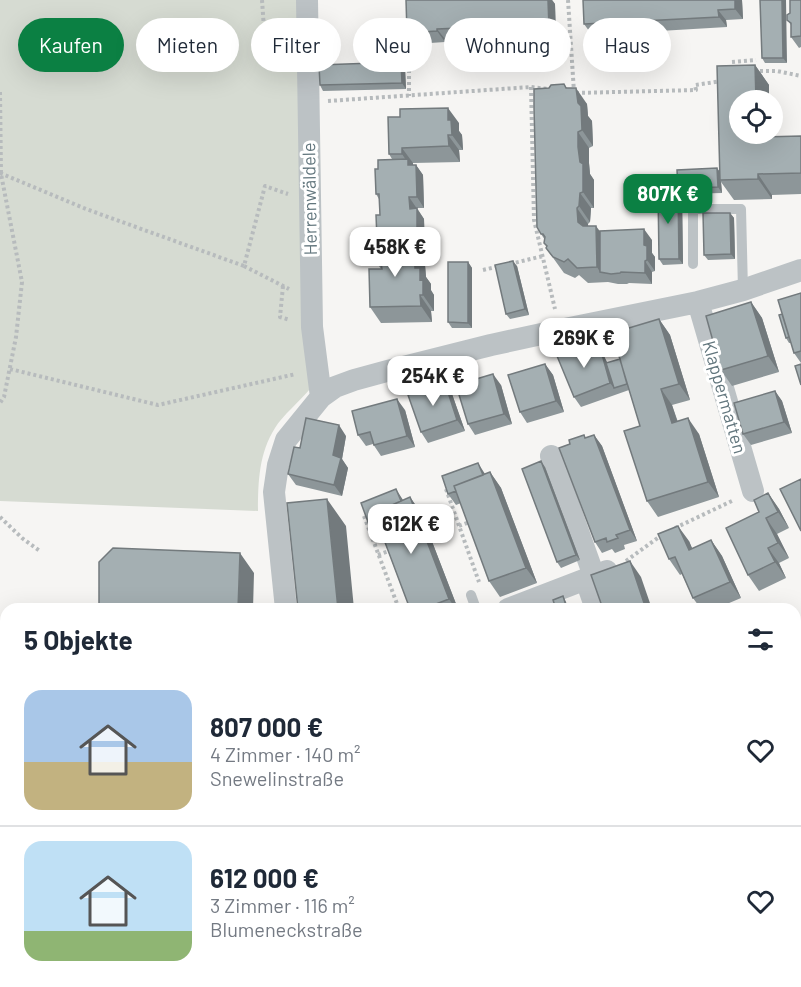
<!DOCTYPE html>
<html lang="de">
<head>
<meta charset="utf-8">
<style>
  :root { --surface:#fff; --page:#f6f6f7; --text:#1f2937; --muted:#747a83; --line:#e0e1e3; --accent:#0b8043 }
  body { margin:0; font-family:Barlow,sans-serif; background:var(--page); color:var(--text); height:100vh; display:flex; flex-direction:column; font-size:22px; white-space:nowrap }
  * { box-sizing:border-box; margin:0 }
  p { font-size:20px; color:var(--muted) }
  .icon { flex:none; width:33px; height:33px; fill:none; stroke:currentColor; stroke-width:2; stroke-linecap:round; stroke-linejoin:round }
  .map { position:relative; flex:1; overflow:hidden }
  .panel { position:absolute; left:0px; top:603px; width:801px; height:384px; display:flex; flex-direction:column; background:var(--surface); border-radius:18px 18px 0 0; box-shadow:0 6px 24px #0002 }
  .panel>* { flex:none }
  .hud { position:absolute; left:18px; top:18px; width:765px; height:54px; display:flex; gap:12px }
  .fabs { position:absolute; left:729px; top:90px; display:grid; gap:12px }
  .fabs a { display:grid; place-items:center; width:54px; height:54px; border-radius:50%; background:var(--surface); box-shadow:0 6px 24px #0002; font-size:30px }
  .price { position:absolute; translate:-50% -51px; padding:0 14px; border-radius:12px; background:#fff; color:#222; font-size:20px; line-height:39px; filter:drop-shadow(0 2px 3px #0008) }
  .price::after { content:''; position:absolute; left:50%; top:36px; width:18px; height:14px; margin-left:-9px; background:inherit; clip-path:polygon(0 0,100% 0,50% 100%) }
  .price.current { background:var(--accent); color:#fff }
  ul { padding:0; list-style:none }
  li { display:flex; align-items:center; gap:18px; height:150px; padding:0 24px }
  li+li { border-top:2px solid var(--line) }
  li span { display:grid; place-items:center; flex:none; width:168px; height:120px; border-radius:18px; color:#555 }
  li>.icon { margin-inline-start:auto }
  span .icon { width:72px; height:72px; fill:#fffc; stroke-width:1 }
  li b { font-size:26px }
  h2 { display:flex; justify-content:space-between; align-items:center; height:72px; padding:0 24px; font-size:26px }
  .chip { padding:0 21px; border-radius:27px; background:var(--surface); box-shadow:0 6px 24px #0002; font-size:21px; line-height:54px }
  .chip.current { background:var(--accent); color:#fff }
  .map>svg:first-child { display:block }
  .green { fill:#d6dbd2 }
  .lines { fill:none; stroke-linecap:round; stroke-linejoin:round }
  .secondary-casing { stroke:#b1b8bb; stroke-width:34 }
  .path { stroke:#b7bbbd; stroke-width:4; stroke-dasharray:3 3; stroke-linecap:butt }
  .lane { stroke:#bcc2c5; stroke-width:10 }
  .street { stroke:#bcc2c5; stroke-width:22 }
  .secondary { stroke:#fff; stroke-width:32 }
  .wall { fill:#8d9699 }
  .shaded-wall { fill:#737a7d }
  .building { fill:#a4afb2; stroke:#737a7d; stroke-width:1.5 }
  .labels { text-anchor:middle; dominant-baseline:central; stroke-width:6; stroke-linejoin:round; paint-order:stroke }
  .street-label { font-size:18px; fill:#62767d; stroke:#fff }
</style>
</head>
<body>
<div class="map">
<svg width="801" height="987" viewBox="0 0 801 987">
  <rect width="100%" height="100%" fill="#f6f5f3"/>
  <path class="green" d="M0 0H298L310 389C301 400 282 416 275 428 259 453 258 482 258 511L0 501Z"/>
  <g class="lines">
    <g class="secondary-casing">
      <path id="secondary" d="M795 829 801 825
        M404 987 417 981"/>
    </g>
    <path class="path" d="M262 0 264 29 287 36
      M568 0 574 92
      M264 29 285 65
      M400 58H409L410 34
      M409 58V96
      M732 68V62L756 60
      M754 71H777L801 76
      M531 87 534 220 555 309
      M0 92 1 174 22 282 16 337 4 397 0 403
      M576 93 696 90 695 85 722 81
      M328 101 531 87 548 89
      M0 173 86 209 244 266 265 186 288 194
      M510 264 543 256
      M244 266 289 289
      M483 270 500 266
      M283 286 280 317 290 320
      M10 369 158 405 296 374
      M446 489 479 582
      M364 516 399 609
      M0 517 22 538 40 551
      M459 526 472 521
      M675 528 734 500
      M378 555 392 550
      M626 561 663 534"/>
    <path class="lane" d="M693 264V209H741L743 290
      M471 595 476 609"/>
    <path class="street" d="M307 0 312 327 321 397
      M698 302 753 491
      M551 456 594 576
      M586 580 596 609
      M286 609 274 492 278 465 286 440 321 397 335 387 354 380 387 371 491 345 560 330 698 302 743 290 801 270
      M508 609 607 571
      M314 987 315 981"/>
    <use href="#secondary" class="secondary"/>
  </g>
  <path class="wall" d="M406 0H552L555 4 556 39H546V41L526 42 524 40H506V42L485 43 484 41 467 42 465 39H445V42L415 44 407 33Z
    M742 0 743 19 726 20 727 27 592 35 584 24Z
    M760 0 787 63H765L762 58Z
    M801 0V47L799 48 791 37V25L787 20 790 13Z
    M755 65 769 85V100H740V134H770V137L801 136V194L772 195V199L734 200 721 182 722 193 682 194 678 189 677 170 717 168 720 172 717 66Z
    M405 68 406 89 323 91 320 85Z
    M564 84 567 88 587 104 588 116 592 121 593 146 589 148V163L590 174 594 180V208H591L590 222 588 224V226L600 231 652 240V253L655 257V271L652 272V284L629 283 627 284H618L608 282 588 283 579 275 575 278 564 273 546 248 547 247 544 243 545 240 541 234 549 88Z
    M388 117 459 123V131L462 135 463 150H459L460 162 413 163V165H416L423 175 424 208H417L424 219 425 253H418V255L425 265 426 277 431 284V291L434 295V311H431L432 322 381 323 370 307 381 269 377 263 380 244 377 239 380 215 379 199 376 194 378 169 392 159 389 154Z
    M678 190 682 195 683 264 663 265 659 259Z
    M730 213 734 218 735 259 708 260 704 255Z
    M468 262 472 268V328H452L448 322Z
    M517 266 529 315 510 319 506 314Z
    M801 293V363L794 353 791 343H789L786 338 782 314Z
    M751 302 762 318 779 372 732 386 721 370Z
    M659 319 670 335 690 400 672 405 678 422 699 434 719 497 658 517 647 501 640 426 629 390 581 407 574 397 602 352 607 363 620 359Z
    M545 364 553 375 564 412 527 423 520 412Z
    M501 385 512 424 475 435 468 424Z
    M775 391 782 401 792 433 751 445 743 434Z
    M452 394 465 431 428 443 421 432Z
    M405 410 415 447 381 456 373 444 366 446 358 435Z
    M594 435 602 446 637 541 624 545 625 549 615 553 612 549 602 553 595 542 586 438Z
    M346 436 342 459 348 468 342 496 296 485 288 474 300 448Z
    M545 467 580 560 561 568 557 562Z
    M490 472 501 488 537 583 500 597 489 581 461 503 456 505 448 494Z
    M768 493 779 509 789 528 777 534 789 558 779 563 786 578 759 591 748 575Z
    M410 497 421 513 458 609H410L380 530 376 532 368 522 404 500Z
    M711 540 722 556 741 598 715 609H701L693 598 682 574 680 575 669 559 689 541 692 549Z
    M6 663V738H4L0 733Z
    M801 727V792L795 795V730Z
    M795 923 801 932V958L800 959 801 964 795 965Z
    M534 981H643L645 987H536Z"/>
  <path class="shaded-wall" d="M548 0H552L555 4 556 39 549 28Z
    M735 0H742L743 19 735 9Z
    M782 0H786L787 63 783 58Z
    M718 10 726 20 727 27 719 17Z
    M538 28 546 39V41L539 31Z
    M437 29 445 39V42L437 31Z
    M499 29 506 40V42L498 32Z
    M401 62 405 68 406 89 402 83Z
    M755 65 769 85V100H756Z
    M576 88 587 104 588 116 592 121 593 146 582 130 578 103Z
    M448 108 459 123V131L462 135 463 150 452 135 448 120Z
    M578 132 589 148V163L590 174 594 180V208L583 192 578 147Z
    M757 134H770L771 157 757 137Z
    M448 135 459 150 460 162 449 146Z
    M402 148 413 163V166L408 165V163L402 154Z
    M416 165 423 175 424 208 417 197Z
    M717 168 721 174 720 180 721 182 722 193 718 187Z
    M758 174 772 195V199L758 179Z
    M678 190 682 195 683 264 679 259Z
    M580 193 591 208 590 222 579 206Z
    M409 197 424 219 425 253 417 242 410 209Z
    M577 208 588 224 589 238 578 222Z
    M730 213 734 218 735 259 731 254Z
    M596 226 607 241 600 272 597 267Z
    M644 229 652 240V253L655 257V271L647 260 644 245Z
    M411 242 425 265 426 277 431 284V290L434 295V311L423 295 420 280 407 249V244L411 249Z
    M513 261 517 266 529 315 525 309Z
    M645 261 652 272V284L645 273Z
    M468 262 472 268V328L468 323Z
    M420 295 431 311 432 322 421 306Z
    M751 302 762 318 779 372 768 356Z
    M659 319 670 335 690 400 679 384Z
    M594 341 602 352 610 368 614 388 610 383Z
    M545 364 553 375 564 412 556 401Z
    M493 374 501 385 512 424 504 414Z
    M445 383 452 394 465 431 457 420Z
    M661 389 672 405 683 439 672 423Z
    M775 391 782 401 792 433 784 422Z
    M397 399 405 410 415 447 407 436Z
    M688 418 699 434 719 497 708 482Z
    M339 425 346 436 342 459 348 468 342 496 334 485 333 455Z
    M594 435 602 446 637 541 630 530Z
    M541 461 545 467 580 560 576 555Z
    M478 463 485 474V481Z
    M490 472 501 488 537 583 526 568Z
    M396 489 403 500 404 507Z
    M768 493 779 509 789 528 778 512Z
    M410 497 421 513 458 609H456L449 599Z
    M327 499 346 526 354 609H338Z
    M766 518 777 534 789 558 778 543Z
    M678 526 689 541 700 566 689 550Z
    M711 540 722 556 741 598 730 582Z
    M768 548 779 563 786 578 775 562Z
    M240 553 254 573 253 609H238Z
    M630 561 641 577 652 609H646Z
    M563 596 566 602 569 609H567Z
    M795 923 801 932V942L799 940Z
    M795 951 800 959 801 963 795 954Z
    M10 981H22L21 987H10Z
    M62 981H82V987H62Z
    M126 981 129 982 130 987H128Z
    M639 981H643L645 987H643Z"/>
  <path class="building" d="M406 0H548L549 28H538L539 31H518V29H499L498 32H478V31H460L459 28 437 29V31L407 33Z
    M583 0H735V9L718 10 719 17 584 24Z
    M760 0H782L783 58H762Z
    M790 0H801V36L791 37V23L787 20V15L790 13Z
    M401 62 402 83 320 85 319 65Z
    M755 65 756 100H740V134H757V137L801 136V173L758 174V179L720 180 717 66Z
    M564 84 566 88H576L578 103 581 106 582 130 578 132V147L580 162 583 164V192L580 193 579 206 577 208 578 222 583 226H596L597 267 577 268 568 259 564 262 553 257 546 248 547 246 544 243 545 237 543 234H541L537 227 534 107V89L549 88 551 85Z
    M448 108V120H451L452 135H448L449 146 402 148V154H389L388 117H400V109Z
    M408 159V165H416L417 197H409L410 209 417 208V242H411V249L407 244H380V239H377L376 215H380L379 194H376L375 169H378V160Z
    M717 168 718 187 678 189 677 170Z
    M658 190H678L679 259H659Z
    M703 213H730L731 254 704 255Z
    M644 229V245L647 246V260L645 261V273L621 272 620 273 611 274 600 272V231Z
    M377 244H407V249H414L415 268H420V280L423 279V295H420L421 306 370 307 369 269H382L381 263H377Z
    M513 261 525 309 506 314 495 265Z
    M448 262H468V323L448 322Z
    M801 293V351L794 353 778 300Z
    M751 302 768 356 721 370 706 316Z
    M782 314 789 337 786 338 779 315Z
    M659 319 679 384 661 389 672 423 688 418 708 482 647 501 624 431 640 426 612 333Z
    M594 341 603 358 610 383 574 397 557 356Z
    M620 359 627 384 614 388 606 363Z
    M545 364 556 401 520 412 508 375Z
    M801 364V385L795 366Z
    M493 374 504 414 468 424 456 385Z
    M445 383 457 420 421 432 408 395Z
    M775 391 784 422 743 434 734 403Z
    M397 399 407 436 374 445 370 432 358 435 352 411Z
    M306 418 339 425 333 455 341 458 334 485 288 474 294 447 300 448Z
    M584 435 585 438 594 435 630 530 616 535 618 538 607 542 606 538 595 542 559 448 570 444 569 440Z
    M541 461 576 555 557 562 522 469Z
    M478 463 483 475 454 486 456 491 448 494 442 476Z
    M490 472 526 568 489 581 454 486Z
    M801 479V531L780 489Z
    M396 489 401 501 374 513 376 518 368 522 361 503Z
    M768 493 778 512 766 518 778 543 768 548 775 562 748 575 726 528 759 512 754 500Z
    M410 497 449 599 423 609H410L374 513Z
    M327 499 338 609H298L287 503Z
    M678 526 689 550 711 540 730 582 693 598 675 557 669 559 658 534Z
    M113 548 240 553 238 609H99V562Z
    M630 561 646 609H603L591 575Z
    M563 596 567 609H556L553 600Z
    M532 606 533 609H523Z
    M3 663H6V733H0Z
    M801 727V778L795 781V730Z
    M6 791V863H3Z
    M801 847V865L795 849Z
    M0 889H6V981H10V987H0Z
    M795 926 799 940 795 941Z
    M21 981H62V987H21Z
    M106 981H126L128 987H107Z
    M482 981H506L507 983 513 981 515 987H469Z
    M534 981H639V982L625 987H536Z
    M782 981H792L794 987H761Z"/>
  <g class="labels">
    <g class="street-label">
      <text transform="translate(309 199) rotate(-91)">Herrenwäldele</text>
      <text transform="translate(725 397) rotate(74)">Klappermatten</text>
    </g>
  </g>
</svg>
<div class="fabs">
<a><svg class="icon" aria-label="locate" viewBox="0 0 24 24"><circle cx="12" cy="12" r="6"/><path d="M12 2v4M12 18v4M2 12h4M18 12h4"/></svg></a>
</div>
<b class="price current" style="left:668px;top:225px">807K €</b>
<b class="price" style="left:395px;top:278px">458K €</b>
<b class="price" style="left:584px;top:369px">269K €</b>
<b class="price" style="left:433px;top:407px">254K €</b>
<b class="price" style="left:411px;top:555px">612K €</b>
<div class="hud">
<a class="chip current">Kaufen</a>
<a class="chip">Mieten</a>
<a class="chip">Filter</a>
<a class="chip">Neu</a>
<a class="chip">Wohnung</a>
<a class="chip">Haus</a>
</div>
<section class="panel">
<h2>5 Objekte<svg class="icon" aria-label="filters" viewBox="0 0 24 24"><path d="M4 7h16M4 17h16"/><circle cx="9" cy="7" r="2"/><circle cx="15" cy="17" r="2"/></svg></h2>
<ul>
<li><span style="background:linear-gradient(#a9c7e8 60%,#c2b280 0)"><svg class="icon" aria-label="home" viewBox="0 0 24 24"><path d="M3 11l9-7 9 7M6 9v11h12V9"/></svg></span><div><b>807 000 €</b><p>4 Zimmer · 140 m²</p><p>Snewelinstraße</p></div><svg class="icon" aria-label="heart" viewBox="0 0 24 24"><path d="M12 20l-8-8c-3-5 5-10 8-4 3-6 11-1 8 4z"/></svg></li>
<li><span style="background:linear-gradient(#bfe0f5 75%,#8fb573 0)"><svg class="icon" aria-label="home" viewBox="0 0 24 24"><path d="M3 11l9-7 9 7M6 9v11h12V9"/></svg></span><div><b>612 000 €</b><p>3 Zimmer · 116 m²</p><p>Blumeneckstraße</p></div><svg class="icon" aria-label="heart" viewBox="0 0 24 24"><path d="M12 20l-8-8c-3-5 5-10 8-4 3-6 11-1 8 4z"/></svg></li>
</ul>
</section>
</div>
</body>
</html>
